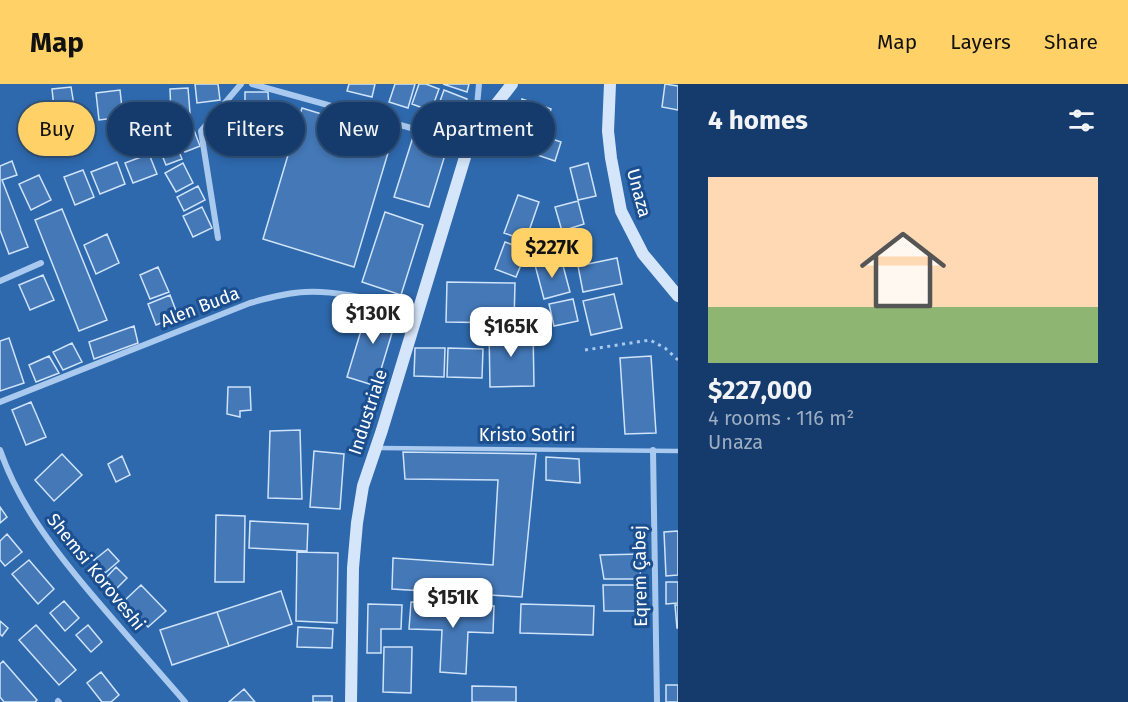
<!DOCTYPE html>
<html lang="en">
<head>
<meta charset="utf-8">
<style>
  :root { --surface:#143b6b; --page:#214673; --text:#f1f3f6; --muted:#9dadc1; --line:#33557e; --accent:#ffd166 }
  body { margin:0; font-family:"Fira Sans",sans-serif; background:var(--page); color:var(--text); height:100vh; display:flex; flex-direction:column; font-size:22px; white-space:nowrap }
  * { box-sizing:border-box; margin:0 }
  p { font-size:20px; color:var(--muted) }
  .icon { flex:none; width:33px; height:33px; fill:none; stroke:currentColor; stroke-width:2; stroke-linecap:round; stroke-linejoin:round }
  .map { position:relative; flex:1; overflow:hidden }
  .details { display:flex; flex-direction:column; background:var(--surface); width:450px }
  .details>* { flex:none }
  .banner { position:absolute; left:18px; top:18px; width:570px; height:54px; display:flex; gap:12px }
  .price { position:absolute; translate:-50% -51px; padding:0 14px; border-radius:12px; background:#fff; color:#222; font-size:20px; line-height:39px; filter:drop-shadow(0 2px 3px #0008) }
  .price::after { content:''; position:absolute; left:50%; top:36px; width:18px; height:14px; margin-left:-9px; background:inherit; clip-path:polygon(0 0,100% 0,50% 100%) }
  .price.selected { background:var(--accent); color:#111 }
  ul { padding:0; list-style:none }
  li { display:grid; align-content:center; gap:12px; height:318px; padding:0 30px }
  li span { display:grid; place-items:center; height:186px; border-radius:0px; color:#555 }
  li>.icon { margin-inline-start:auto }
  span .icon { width:108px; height:108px; fill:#fffc; stroke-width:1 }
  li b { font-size:26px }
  h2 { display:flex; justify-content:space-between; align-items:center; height:72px; padding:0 30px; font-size:26px }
  .pill { padding:0 21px; border-radius:27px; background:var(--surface); box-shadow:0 3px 9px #0003,0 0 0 2px var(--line); font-size:21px; line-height:54px }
  .pill.selected { background:var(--accent); color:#111 }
  header { display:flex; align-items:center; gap:36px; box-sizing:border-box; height:84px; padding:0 30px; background:var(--accent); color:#111 }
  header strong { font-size:28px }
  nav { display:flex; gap:33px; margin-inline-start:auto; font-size:21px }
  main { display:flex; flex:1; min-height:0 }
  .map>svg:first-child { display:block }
  .green { fill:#2e69ad }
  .building { fill:#4478b7; stroke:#cfe3fa; stroke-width:1.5 }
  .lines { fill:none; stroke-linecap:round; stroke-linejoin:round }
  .path { stroke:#a9c9ee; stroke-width:3; stroke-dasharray:3 4.5; stroke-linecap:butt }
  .service { stroke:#a9c9ee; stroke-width:4.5 }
  .minor { stroke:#a9c9ee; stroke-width:6 }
  .secondary { stroke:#d6e6fa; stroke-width:12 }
  .labels { text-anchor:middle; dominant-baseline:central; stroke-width:6; stroke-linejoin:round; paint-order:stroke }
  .street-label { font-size:18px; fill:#fff; stroke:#1b4f8f }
</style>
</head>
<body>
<header>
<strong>Map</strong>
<nav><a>Map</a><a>Layers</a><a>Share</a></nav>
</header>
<main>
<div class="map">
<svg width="678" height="618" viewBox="0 0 678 618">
  <rect width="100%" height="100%" fill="#1b4f8f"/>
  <path class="green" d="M0 0H678V618H0Z"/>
  <path class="building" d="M195 0H218L220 16 197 19Z
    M349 0H375L372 13 347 7Z
    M395 0H415L408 24 389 18Z
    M419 0H426L439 5 431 27 412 20Z
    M443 0H469L467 8Z
    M665 0 678 2V26L662 23Z
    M71 3 74 21 54 24 52 5Z
    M188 4 190 29 171 30 170 5Z
    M120 6 123 33 99 36 96 9Z
    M444 6 467 15 457 42 434 34Z
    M245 8H268L269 26H245Z
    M522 15 551 25 548 35 519 25Z
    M302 24 393 52 354 183 263 155Z
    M248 32 252 63 224 66 221 35Z
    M499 37 561 58 555 77 493 56Z
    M192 41 200 62 185 68 177 47Z
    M414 50 448 61 429 123 394 113Z
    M173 53 182 75 166 81 157 59Z
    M149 70 157 90 133 99 125 79Z
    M12 77 17 91 2 96 28 163 9 170 0 146V82Z
    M117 78 125 100 100 110 91 88Z
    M183 79 193 99 176 108 165 89Z
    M588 79 596 112 578 116 570 84Z
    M83 86 94 113 75 121 64 93Z
    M39 91 51 116 31 126 19 100Z
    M198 102 205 116 184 127 177 113Z
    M518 111 539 118 530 144 538 147 533 159 504 149Z
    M578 117 584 140 562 147 555 123Z
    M202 123 212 144 193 153 183 132Z
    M62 125 107 236 79 247 35 136Z
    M385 128 423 141 401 211 362 198Z
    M107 150 119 179 96 190 84 161Z
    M505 158 527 166 516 193 495 185Z
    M561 174 570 208 544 215 535 181Z
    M617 174 622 200 583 208 578 182Z
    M158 183 169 208 150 215 140 191Z
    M43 191 54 216 30 226 19 201Z
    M447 198 515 199 514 239 446 238Z
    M614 210 622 244 591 251 583 217Z
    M170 211 178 232 156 241 148 220Z
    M573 215 578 237 554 242 549 220Z
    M369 220 398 229 376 302 347 293Z
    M134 242 138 259 94 275 89 258Z
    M489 245H533L534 302 490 303Z
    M9 254 24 299 0 307V257Z
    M72 259 82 278 63 286 53 268Z
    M415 264H445L444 293 414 292Z
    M448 264 483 265 482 294 447 293Z
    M49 272 59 289 36 298 29 281Z
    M651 272 656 349 625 350 620 274Z
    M228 303H250L251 326 240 327V333L227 330Z
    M31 318 46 353 26 361 12 326Z
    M300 346 302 415 268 414 270 347Z
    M314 367 344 370 340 425 310 423Z
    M403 368 536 370 522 513 392 505 393 474 493 481 498 396 405 395Z
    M62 370 82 391 54 417 35 396Z
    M122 372 130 391 116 398 108 380Z
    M546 373 579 375 580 399 546 396Z
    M0 423 7 433 0 439Z
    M216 431 245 432 244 498H215Z
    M250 437 308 440 307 467 249 464Z
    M678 447V491L666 492 664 448Z
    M7 450 22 468 5 482 0 476V457Z
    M108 465 119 477 105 489 94 476Z
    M297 468 338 469 337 539 296 537Z
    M641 470 640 495H604L600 471Z
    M29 476 54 505 38 520 12 490Z
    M116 483 127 494 114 507 103 497Z
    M666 498H678V519L666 520Z
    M141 501 166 527 148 543 124 517Z
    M603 501H640V529L635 527H604Z
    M281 507 292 540 229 562 217 528Z
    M64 517 79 534 65 547 50 529Z
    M411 518 494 522 493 549 468 548 466 590 440 588 442 546 409 545Z
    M368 520 402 521 401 545H381V569H367Z
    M521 520 594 522 593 551 520 549Z
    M675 521H678V544H677Z
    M217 528 229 562 172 581 160 546Z
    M0 537 8 544 2 552 0 550Z
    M36 541 76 586 59 601 19 556Z
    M88 541 102 558 91 568 76 551Z
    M298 543 333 545 332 564 297 563Z
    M384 563H412L411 609 383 608Z
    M3 577 37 616 35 618H4L0 613V580Z
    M101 588 119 611 111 618H102L87 599Z
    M666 601H678V618H666Z
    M472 602 516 603V618H472Z
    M244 605 255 618H229Z
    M313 612H332V618H313Z"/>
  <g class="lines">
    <path class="path" d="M585 266 650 256 665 264 678 276"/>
    <path class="service" d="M378 364 678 367"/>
    <path class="minor" d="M252 0 469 60
      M479 0 477 22 481 38
      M218 154 201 47 241 0
      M0 197 41 179
      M0 318 250 219C268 214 286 209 305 208 342 206 382 219 418 227
      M0 366C19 420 52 463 88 506 120 544 153 581 185 618
      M653 366 657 618
      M58 617 59 618"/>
    <path class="secondary" d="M610 0 608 47 611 74 621 127 643 170 678 212
      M351 618 353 484 357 439 363 402 382 346 469 60 477 45 512 0"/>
  </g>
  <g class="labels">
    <g class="street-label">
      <text transform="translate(639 109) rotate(75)">Unaza</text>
      <text transform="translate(200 223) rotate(-21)">Alen Buda</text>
      <text transform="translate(368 328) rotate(-72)">Industriale</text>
      <text x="527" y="351">Kristo Sotiri</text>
      <text transform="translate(96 488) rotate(51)">Shemsi Koroveshi</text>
      <text transform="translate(640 492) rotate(-91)">Eqrem Çabej</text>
    </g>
  </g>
</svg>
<b class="price selected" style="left:552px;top:195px">$227K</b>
<b class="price" style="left:373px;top:261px">$130K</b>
<b class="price" style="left:511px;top:274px">$165K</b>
<b class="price" style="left:453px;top:545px">$151K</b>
<div class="banner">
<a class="pill selected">Buy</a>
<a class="pill">Rent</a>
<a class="pill">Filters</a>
<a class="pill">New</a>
<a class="pill">Apartment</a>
</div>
</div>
<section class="details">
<h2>4 homes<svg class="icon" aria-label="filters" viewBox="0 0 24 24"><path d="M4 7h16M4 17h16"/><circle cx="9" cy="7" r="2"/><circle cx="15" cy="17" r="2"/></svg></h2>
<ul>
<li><span style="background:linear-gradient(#ffd9b3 70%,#8fb573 0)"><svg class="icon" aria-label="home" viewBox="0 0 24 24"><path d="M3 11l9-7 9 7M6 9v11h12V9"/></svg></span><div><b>$227,000</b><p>4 rooms · 116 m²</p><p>Unaza</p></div></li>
</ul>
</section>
</main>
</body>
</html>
